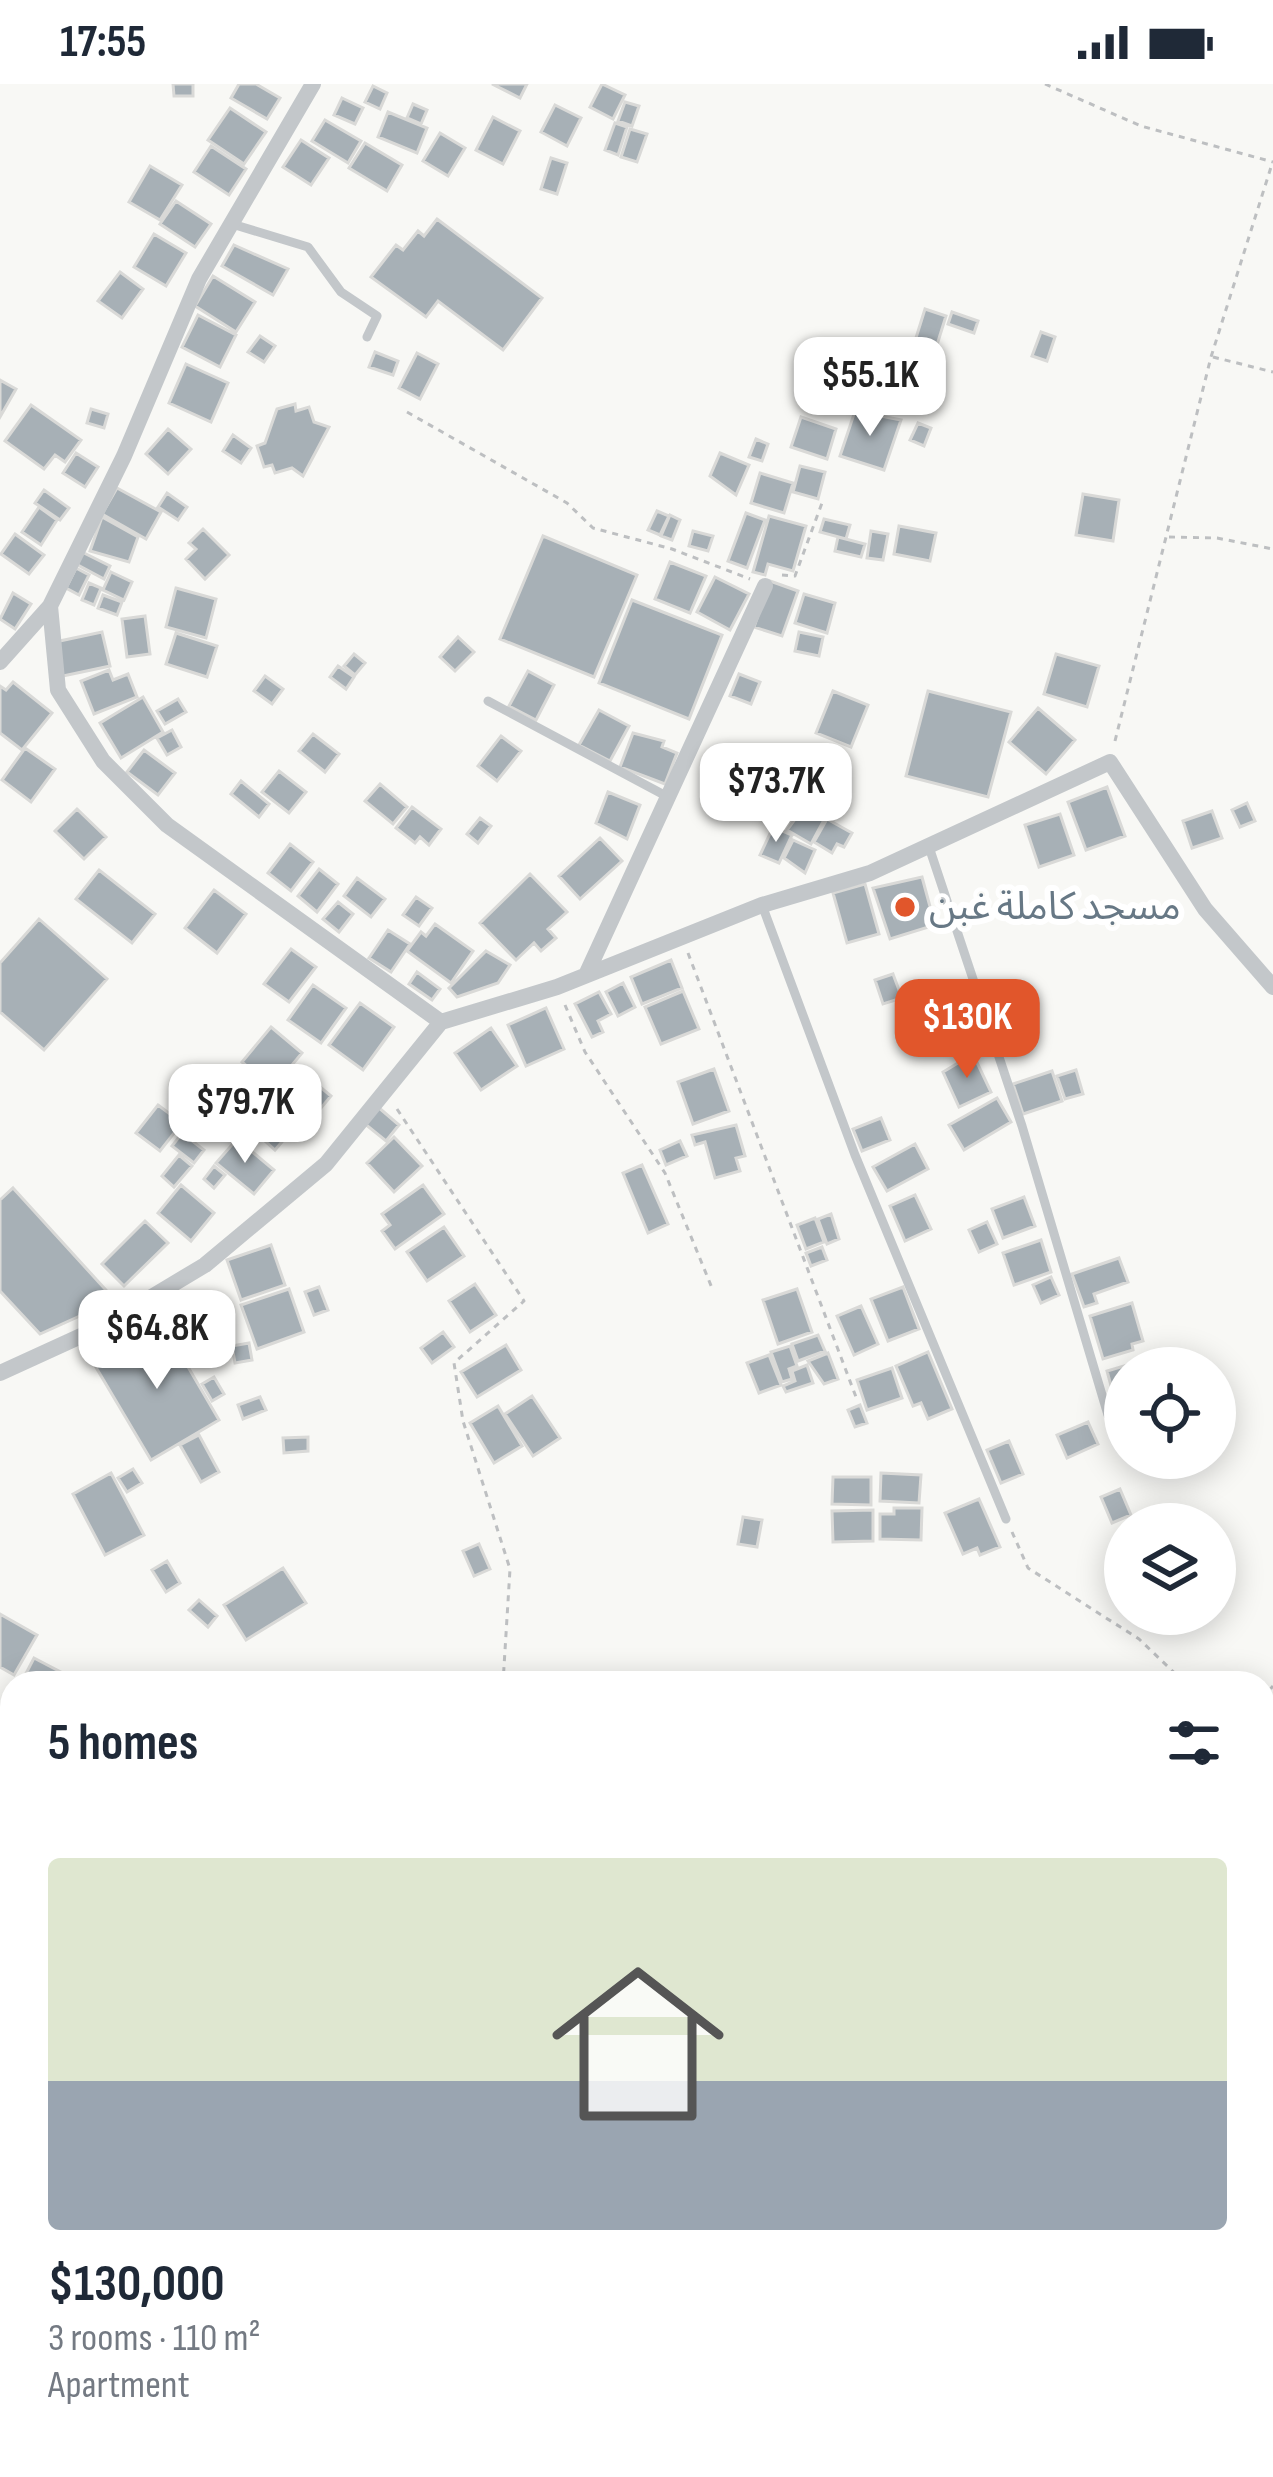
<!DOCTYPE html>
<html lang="en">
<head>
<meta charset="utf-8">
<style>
  :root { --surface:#fff; --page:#f6f6f7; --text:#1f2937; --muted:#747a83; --line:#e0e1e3; --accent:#e1562b }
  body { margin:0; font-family:"Sofia Sans Condensed","Noto Sans Arabic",sans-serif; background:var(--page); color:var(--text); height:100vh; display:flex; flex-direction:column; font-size:45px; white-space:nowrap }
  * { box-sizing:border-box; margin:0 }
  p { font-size:39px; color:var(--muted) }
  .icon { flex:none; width:66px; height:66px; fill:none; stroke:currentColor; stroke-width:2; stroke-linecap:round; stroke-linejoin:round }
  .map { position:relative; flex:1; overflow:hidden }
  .details { position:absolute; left:0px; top:1587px; width:1275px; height:807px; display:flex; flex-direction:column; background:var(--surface); border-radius:36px 36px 0 0; box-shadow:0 6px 30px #0003 }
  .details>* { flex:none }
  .fabs { position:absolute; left:1104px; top:1263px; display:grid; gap:24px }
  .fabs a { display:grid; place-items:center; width:132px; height:132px; border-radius:50%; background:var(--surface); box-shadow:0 6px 30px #0003; font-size:60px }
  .price { position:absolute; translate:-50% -102px; padding:0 27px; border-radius:24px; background:#fff; color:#222; font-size:39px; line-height:78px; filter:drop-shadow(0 3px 6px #0008) }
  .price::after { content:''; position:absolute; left:50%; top:72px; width:36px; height:27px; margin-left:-18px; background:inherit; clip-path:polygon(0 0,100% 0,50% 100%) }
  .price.on { background:var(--accent); color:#fff }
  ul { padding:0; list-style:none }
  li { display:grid; align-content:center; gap:24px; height:636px; padding:0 48px }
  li+li { border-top:3px solid var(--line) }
  li span { display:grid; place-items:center; height:372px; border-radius:12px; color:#555 }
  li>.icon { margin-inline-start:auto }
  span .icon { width:216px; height:216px; fill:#fffc; stroke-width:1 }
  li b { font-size:51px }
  h2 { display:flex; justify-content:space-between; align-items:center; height:144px; padding:0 48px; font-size:51px }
  .status { display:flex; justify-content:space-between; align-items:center; height:84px; padding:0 60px; background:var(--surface); direction:ltr }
  .status svg { height:33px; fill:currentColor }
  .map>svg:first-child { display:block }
  .building { fill:#a7b0b6; stroke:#d9d9d7; stroke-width:3 }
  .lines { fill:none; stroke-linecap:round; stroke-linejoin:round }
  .path { stroke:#bdbfc1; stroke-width:3; stroke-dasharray:6 6; stroke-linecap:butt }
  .lane { stroke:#c3c7ca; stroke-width:9 }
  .street { stroke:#c3c7ca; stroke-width:16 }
  .poi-dot { fill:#e1562b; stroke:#fff; stroke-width:4.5 }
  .labels { text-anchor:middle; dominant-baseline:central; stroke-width:12; stroke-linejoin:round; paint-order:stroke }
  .poi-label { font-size:39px; fill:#677885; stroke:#fff; text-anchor:start }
</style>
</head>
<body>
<div class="status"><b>17:55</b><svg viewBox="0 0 49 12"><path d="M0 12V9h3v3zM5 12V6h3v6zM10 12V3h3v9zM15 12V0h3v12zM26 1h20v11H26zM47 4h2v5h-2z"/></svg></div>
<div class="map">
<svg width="1273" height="2393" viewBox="0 0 1273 2393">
  <rect width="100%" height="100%" fill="#f8f8f5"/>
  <path class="building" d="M173 0H193V12H174Z
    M239 0H256L280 14 267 35 231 14Z
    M492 0H527L520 14Z
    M602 0 625 11 613 35 590 23Z
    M373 2 387 9 380 25 365 18Z
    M342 14 363 24 355 40 334 31Z
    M625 18 639 22 632 42 618 37Z
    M413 20 427 26 421 40 407 34Z
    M555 21 581 34 567 62 541 48Z
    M230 24 266 48 244 80 208 56Z
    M388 28 427 44 417 69 378 53Z
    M493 33 520 47 503 80 476 66Z
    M325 36 361 57 348 79 312 57Z
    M615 39 627 43 618 71 605 66Z
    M630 45 647 50 637 78 621 73Z
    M440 49 465 64 448 92 423 77Z
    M301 56 329 74 311 101 283 83Z
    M365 59 402 81 387 107 349 84Z
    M211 62 246 85 229 111 194 88Z
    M551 74 567 79 557 110 541 105Z
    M150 82 182 101 160 136 129 118Z
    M176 117 211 140 195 163 160 140Z
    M437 135 542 214 503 266 438 217 426 233 371 193 396 161 403 166 418 147 424 152Z
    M154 150 186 169 166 202 134 183Z
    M234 161 288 185 273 211 222 182Z
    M120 188 143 205 122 234 98 217Z
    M213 192 255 218 236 248 195 222Z
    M925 225 946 232 936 264 915 257Z
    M952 228 978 237 974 249 948 240Z
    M198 231 236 251 220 283 182 263Z
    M1041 248 1055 253 1047 277 1032 272Z
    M260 252 275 262 264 278 248 268Z
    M375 268 398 277 393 291 369 283Z
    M417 269 438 280 420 315 399 304Z
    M186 280 228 299 211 338 169 319Z
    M0 296 16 305 0 333Z
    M295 320 296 327 309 323 314 338 329 343 303 392 292 384 275 389 272 381 264 383 257 362 265 359 277 325Z
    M31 321 81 356 65 378 55 371 44 385 5 357Z
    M91 325 108 330 104 344 87 339Z
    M855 327 901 336 884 386 840 372Z
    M801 333 836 345 827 375 791 363Z
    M918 339 931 344 924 362 910 356Z
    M168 345 191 365 168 390 146 370Z
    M233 351 251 364 241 379 223 367Z
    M756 355 768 360 762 377 749 373Z
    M76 369 98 383 85 403 63 389Z
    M720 369 749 381 736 411 710 392Z
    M800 382 825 388 818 415 793 408Z
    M760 389 793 399 784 429 751 419Z
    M117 404 161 428 146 455 102 430Z
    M44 406 69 424 60 436 35 419Z
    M167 409 187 423 178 436 158 423Z
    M1083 410 1119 416 1113 457 1076 451Z
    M39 423 57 436 41 461 22 448Z
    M657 427 669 432 660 451 648 446Z
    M746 429 765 436 747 484 728 477Z
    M670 431 680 436 672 456 661 452Z
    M769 432 806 442 793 487 768 480 765 491 753 488Z
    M102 433 138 453 129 478 90 467Z
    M824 435 850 441 846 455 820 448Z
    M899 442 936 449 930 477 894 470Z
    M203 445 229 471 205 495 186 475 196 465 189 459Z
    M693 447 713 452 708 467 689 462Z
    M871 447 888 450 883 476 867 474Z
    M15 450 44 471 29 490 1 470Z
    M543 452 637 491 594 593 500 555Z
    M838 453 865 460 861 473 835 467Z
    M82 468 110 482 104 495 76 480Z
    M670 478 706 492 690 529 655 515Z
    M76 484 89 491 79 511 66 504Z
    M111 488 132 498 124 516 103 506Z
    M715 493 749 510 730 546 697 528Z
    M770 497 798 507 782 552 754 543Z
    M89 499 101 504 94 521 82 516Z
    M176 504 216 515 206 554 166 543Z
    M13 509 31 520 15 545 0 535Z
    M804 510 835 519 827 549 795 539Z
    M103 511 122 518 117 531 98 524Z
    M632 516 722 551 689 635 599 599Z
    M145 532 150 570 127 573 122 535Z
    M102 548 110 582 63 592 55 558Z
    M799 548 823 553 819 572 795 567Z
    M176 549 217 562 207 593 166 580Z
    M458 553 474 568 455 587 440 573Z
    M354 570 365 579 355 591 344 582Z
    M1056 570 1099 582 1087 623 1044 610Z
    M338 582 354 593 346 605 330 593Z
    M109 586 113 596 128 590 137 613 94 630 81 597Z
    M528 587 554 601 536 636 509 622Z
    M739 590 760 598 751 620 730 612Z
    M265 592 283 605 272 620 254 607Z
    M13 598 52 629 22 666 0 649V602L6 606Z
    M833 607 868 621 851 663 816 649Z
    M928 607 1011 628 988 713 906 692Z
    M143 613 163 648 121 674 100 639Z
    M178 615 186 628 165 640 157 627Z
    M1038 624 1075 656 1046 690 1009 658Z
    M599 626 629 642 610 677 579 661Z
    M172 646 181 663 167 671 157 654Z
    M633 649 664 657 662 663 677 669 665 700 620 683Z
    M313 650 339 670 325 688 299 667Z
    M501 652 521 667 497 697 478 682Z
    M25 664 55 685 31 718 2 696Z
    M144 666 175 689 158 711 127 688Z
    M279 687 306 708 289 729 262 708Z
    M241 697 269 720 259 733 231 710Z
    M380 700 407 723 393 740 365 717Z
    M1107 703 1125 752 1086 766 1068 718Z
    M608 708 640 721 627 755 596 739Z
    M1247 719 1255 737 1240 743 1232 726Z
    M412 723 441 745 429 761 420 753 415 759 396 744Z
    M804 723 825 734 811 760 787 746Z
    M77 725 106 753 84 775 55 747Z
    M1212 727 1222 754 1192 764 1183 737Z
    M1060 730 1074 771 1039 783 1025 741Z
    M480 734 491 742 478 759 467 750Z
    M827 735 852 749 844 763 837 760 832 769 814 758Z
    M773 743 792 751 779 779 760 771Z
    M600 754 622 777 580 815 559 792Z
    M793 756 815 766 805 789 784 774Z
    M290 760 313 778 291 807 268 789Z
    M319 785 338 800 317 828 298 812Z
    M99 786 155 830 132 859 76 815Z
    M530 790 567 828 548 845 556 854 541 867 534 859 516 876 480 839Z
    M922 793 935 841 890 855 873 804Z
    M357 794 385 815 371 833 344 812Z
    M865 800 879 850 847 859 833 809Z
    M214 806 246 830 217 869 185 844Z
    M416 813 432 824 419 842 403 831Z
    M338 818 353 830 339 848 323 835Z
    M39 835 107 895 44 966 0 928V879Z
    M435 840 473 867 451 899 407 867 421 848 426 852Z
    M388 846 410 860 391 888 369 874Z
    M291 865 316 883 289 918 264 900Z
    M486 867 510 881 498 899 457 913 449 904Z
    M671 876 682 904 642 920 631 893Z
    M417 888 440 905 432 916 409 900Z
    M893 890 902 914 883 920 875 896Z
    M623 899 635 923 618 932 606 908Z
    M313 901 346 924 321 959 288 936Z
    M683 907 699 945 661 960 645 923Z
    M599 908 611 930 598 937 603 948 592 953 575 920Z
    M360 919 394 943 363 986 329 961Z
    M546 924 564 965 526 982 508 941Z
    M271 943 302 969 273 1004 242 978Z
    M491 944 517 982 481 1006 455 969Z
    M973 970 991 1008 959 1023 943 988Z
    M714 985 729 1027 693 1040 678 998Z
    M1076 986 1083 1010 1065 1015 1057 992Z
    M301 987 331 1012 306 1042 276 1017Z
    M1052 987 1062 1017 1023 1030 1013 1000Z
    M997 1014 1011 1038 964 1066 949 1041Z
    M260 1016 292 1046 275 1066 242 1036Z
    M158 1021 182 1039 160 1067 136 1049Z
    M378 1023 399 1041 386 1057 365 1040Z
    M881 1034 890 1056 862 1067 853 1045Z
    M736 1041 745 1072 736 1074 740 1087 715 1094 705 1058 695 1061 692 1051Z
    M182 1049 204 1066 194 1079 172 1062Z
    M394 1053 422 1082 394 1108 367 1079Z
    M237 1055 274 1086 254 1110 216 1079Z
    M680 1057 687 1072 666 1081 660 1066Z
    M915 1060 928 1085 887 1107 873 1083Z
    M179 1071 192 1082 174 1103 162 1092Z
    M642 1081 668 1140 648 1149 623 1089Z
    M214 1082 225 1091 214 1104 204 1095Z
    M181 1101 214 1129 191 1157 158 1129Z
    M423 1101 444 1130 395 1165 382 1147 390 1141 382 1130Z
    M13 1104 115 1216 40 1250 0 1207V1116Z
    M915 1111 931 1145 905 1157 890 1122Z
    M1024 1113 1035 1142 1003 1154 992 1125Z
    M831 1130 839 1155 827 1160 818 1135Z
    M815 1134 824 1158 806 1165 797 1141Z
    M145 1137 168 1159 124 1202 102 1180Z
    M987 1138 997 1160 979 1168 969 1146Z
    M444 1143 464 1172 427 1197 407 1168Z
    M1041 1156 1051 1188 1014 1201 1003 1169Z
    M271 1161 285 1201 241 1216 227 1176Z
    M822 1163 827 1176 811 1182 806 1169Z
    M1119 1174 1128 1198 1094 1210 1097 1219 1084 1223 1072 1190Z
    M1051 1193 1059 1211 1041 1219 1033 1201Z
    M475 1200 496 1231 470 1248 449 1217Z
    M319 1203 328 1226 314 1231 305 1208Z
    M903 1203 919 1245 888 1257 871 1215Z
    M289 1205 304 1248 257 1265 241 1221Z
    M797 1205 812 1248 778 1260 763 1216Z
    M1132 1219 1143 1257 1132 1260 1133 1266 1103 1275 1090 1232Z
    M861 1222 878 1260 854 1271 837 1232Z
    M163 1240 219 1336 151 1376 94 1280Z
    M443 1248 454 1263 432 1279 421 1264Z
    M818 1251 825 1267 798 1277 792 1260Z
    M249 1259 252 1276 235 1279 232 1262Z
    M506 1261 521 1286 477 1313 461 1288Z
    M790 1262 797 1282 789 1285 792 1295 782 1298 771 1268Z
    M928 1268 952 1325 928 1335 921 1319 913 1322 896 1282Z
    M828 1269 838 1295 824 1300 808 1277Z
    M769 1271 781 1301 759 1309 747 1279Z
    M1148 1275 1150 1284H1125V1330L1119 1331 1107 1287Z
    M807 1281 813 1299 786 1308 783 1302 795 1297 792 1287Z
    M892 1284 902 1314 867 1326 857 1296Z
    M214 1293 224 1310 212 1317 202 1300Z
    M532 1312 560 1354 533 1372 505 1330Z
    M260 1313 266 1326 243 1335 238 1321Z
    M860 1321 867 1339 855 1343 848 1326Z
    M498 1322 522 1362 494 1379 470 1339Z
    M1088 1338 1098 1360 1067 1374 1057 1351Z
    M199 1351 219 1388 201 1398 180 1361Z
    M308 1353V1367L284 1369 283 1354Z
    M1009 1357 1023 1390 1001 1399 987 1366Z
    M133 1385 142 1399 127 1408 118 1394Z
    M111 1389 144 1451 105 1471 73 1410Z
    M881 1389 921 1391 919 1419 880 1417Z
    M833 1393H871V1421L832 1420Z
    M1120 1405 1131 1431 1112 1439 1101 1413Z
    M979 1415 1000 1463 980 1471 977 1464 963 1470 945 1429Z
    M894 1424H922L921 1456 880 1455V1430H894Z
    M873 1426V1457L833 1458 832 1427Z
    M743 1433 762 1436 757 1463 738 1460Z
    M479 1460 490 1485 474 1492 463 1467Z
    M167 1477 180 1499 166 1508 152 1486Z
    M283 1484 306 1519 246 1556 224 1521Z
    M199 1516 217 1532 208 1543 189 1526Z
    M0 1530 37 1551 14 1591 0 1583Z
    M34 1574 76 1596 75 1599H21Z
    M0 1776 12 1780V1821L0 1816Z
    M3 1898 12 1903V1948L0 1941Z
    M0 1997 12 2002 3 2036 0 2035Z
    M9 2111 12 2112V2166L0 2160V2128Z
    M12 2184V2223L0 2199V2190Z
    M12 2290V2330L0 2339V2298Z
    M162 2382H180L191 2393H151Z
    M226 2382H262L264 2384 256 2393H222Z
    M451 2382H494L489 2393H465Z
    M540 2382H577L602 2392 545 2393 537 2390Z
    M614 2382H652L647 2393H614Z
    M680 2382H732L741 2386 738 2393H675Z
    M908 2382H961L964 2383 961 2393H905Z"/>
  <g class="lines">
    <path class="path" d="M1045 0 1141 42 1273 78
      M1213 273 1273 288
      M407 328 567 419 593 444 672 465 750 495
      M1169 453 1217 454 1273 465
      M782 491 795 492 822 419
      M1115 657 1211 273 1272 80
      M688 869 856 1313
      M565 921 585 968 665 1089 712 1204
      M397 1025 524 1217 454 1279 463 1337 510 1485 503 1599
      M1012 1448 1028 1484 1139 1555 1185 1599
      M1263 1614 1273 1602
      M1263 1687 1273 1695
      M1263 2120 1273 2112
      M1009 2393 1012 2382"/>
    <path class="lane" d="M232 140 308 163 341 208 377 232 367 253
      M488 617 668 713
      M929 763 1022 1042 1108 1331
      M762 821 855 1071 1006 1435"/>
    <path class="street" d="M313 0 199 195 124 372 50 522 58 606 103 677 167 741 441 938
      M0 578 50 522
      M586 891 765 502
      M441 938 557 903 762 821 870 789 1110 678 1205 825 1273 903
      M0 1289 105 1241 205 1181 326 1080 441 938
      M0 1966 12 1972
      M786 2382 807 2393
      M29 2393 43 2382"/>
  </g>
  <circle class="poi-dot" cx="905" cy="823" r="12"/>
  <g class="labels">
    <g class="poi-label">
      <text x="929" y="823">مسجد كاملة غبن</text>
    </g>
  </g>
</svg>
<div class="fabs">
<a><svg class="icon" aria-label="locate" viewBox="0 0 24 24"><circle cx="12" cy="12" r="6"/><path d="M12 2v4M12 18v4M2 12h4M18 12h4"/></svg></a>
<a><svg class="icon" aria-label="layers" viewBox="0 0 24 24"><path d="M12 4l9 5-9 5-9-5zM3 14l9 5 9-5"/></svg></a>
</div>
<b class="price" style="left:870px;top:355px">$55.1K</b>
<b class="price" style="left:776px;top:761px">$73.7K</b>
<b class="price on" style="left:967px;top:997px">$130K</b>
<b class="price" style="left:245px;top:1082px">$79.7K</b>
<b class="price" style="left:157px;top:1308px">$64.8K</b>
<section class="details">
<h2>5 homes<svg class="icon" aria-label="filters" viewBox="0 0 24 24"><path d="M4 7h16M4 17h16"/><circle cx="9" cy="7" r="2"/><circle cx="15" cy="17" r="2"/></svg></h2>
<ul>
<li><span style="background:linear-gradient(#dfe7d0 60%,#9aa5b1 0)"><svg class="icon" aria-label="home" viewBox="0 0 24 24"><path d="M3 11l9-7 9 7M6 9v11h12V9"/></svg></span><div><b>$130,000</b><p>3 rooms · 110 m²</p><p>Apartment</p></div></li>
</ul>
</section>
</div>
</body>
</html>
